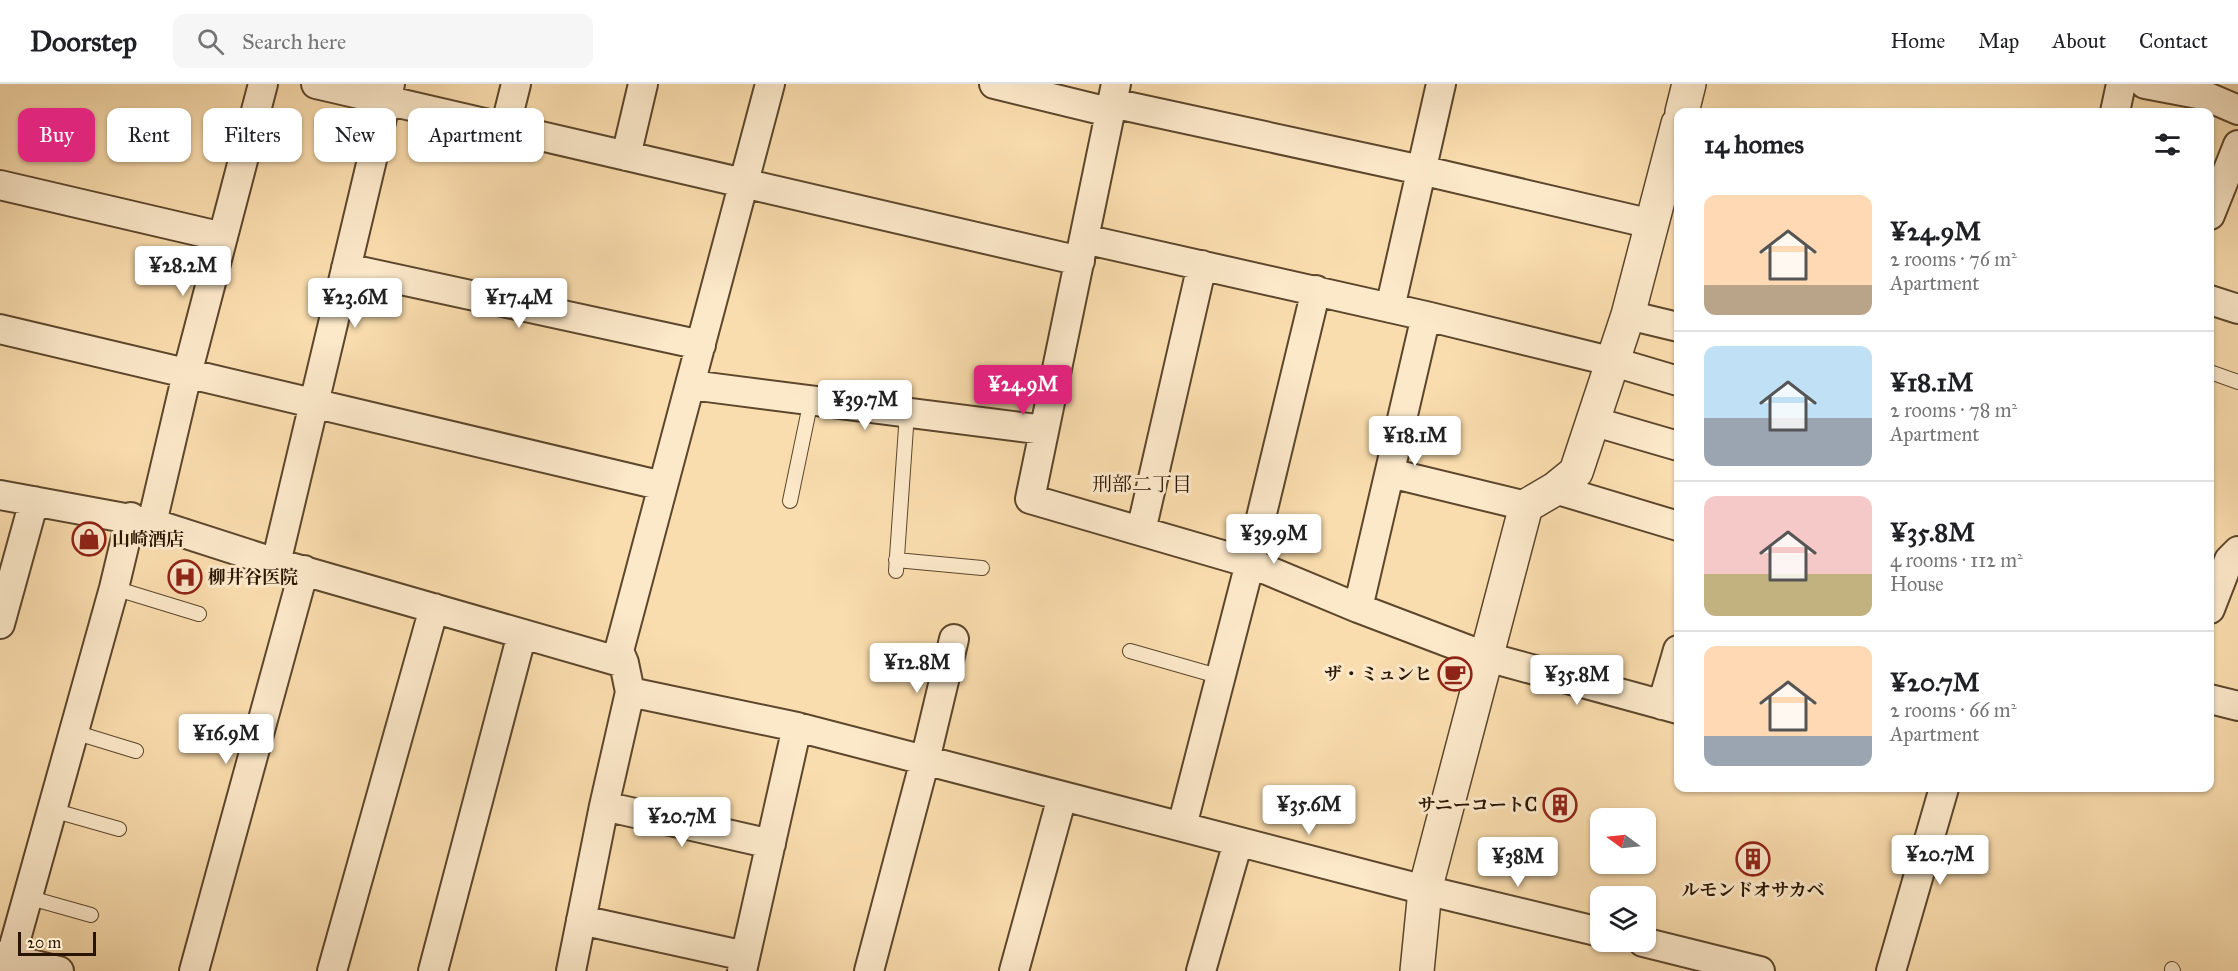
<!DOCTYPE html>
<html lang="en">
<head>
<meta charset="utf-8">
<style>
  :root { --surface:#fff; --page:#f6f6f6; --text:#202124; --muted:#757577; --line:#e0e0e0; --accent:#db2777 }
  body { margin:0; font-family:"IM FELL Great Primer","Noto Serif JP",serif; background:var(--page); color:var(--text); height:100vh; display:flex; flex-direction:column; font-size:22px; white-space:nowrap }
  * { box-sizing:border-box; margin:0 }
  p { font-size:20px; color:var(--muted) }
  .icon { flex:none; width:33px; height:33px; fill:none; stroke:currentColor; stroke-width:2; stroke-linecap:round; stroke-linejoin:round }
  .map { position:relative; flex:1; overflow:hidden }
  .details { position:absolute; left:1674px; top:24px; width:540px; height:684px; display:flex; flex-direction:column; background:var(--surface); border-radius:12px; box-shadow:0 2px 4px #0004 }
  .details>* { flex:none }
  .banner { position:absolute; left:18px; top:24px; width:570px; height:54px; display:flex; gap:12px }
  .needle { width:39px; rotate:285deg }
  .fabs { position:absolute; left:1590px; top:724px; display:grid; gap:12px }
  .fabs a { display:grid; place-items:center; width:66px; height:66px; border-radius:12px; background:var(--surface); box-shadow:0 2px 4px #0004; font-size:30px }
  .scale { position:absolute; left:18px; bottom:15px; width:78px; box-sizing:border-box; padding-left:6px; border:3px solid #281400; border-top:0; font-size:16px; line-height:21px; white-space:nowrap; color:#281400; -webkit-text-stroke:4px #fce9ca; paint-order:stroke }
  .price { position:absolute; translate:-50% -51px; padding:0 14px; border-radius:6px; background:#fff; color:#222; font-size:20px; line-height:39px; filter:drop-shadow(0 2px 3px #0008) }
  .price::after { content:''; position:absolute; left:50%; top:36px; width:18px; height:14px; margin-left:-9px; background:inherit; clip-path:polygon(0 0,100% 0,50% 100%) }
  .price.current { background:var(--accent); color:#fff }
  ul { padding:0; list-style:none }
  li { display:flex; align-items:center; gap:18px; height:150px; padding:0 30px }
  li+li { border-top:2px solid var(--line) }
  li span { display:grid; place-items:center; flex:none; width:168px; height:120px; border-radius:12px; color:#555 }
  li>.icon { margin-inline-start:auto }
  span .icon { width:72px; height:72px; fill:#fffc; stroke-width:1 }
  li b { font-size:26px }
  h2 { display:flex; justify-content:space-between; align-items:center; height:72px; padding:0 30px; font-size:26px }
  .chip { padding:0 21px; border-radius:12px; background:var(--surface); box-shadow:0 2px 4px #0004; font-size:21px; line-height:54px }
  .chip.current { background:var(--accent); color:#fff }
  header { display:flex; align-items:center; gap:36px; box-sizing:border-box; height:84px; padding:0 30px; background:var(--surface); border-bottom:2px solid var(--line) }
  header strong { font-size:28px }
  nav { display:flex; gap:33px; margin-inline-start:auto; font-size:21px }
  .search { width:420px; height:54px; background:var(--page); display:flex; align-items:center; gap:15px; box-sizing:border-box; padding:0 21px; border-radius:12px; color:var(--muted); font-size:22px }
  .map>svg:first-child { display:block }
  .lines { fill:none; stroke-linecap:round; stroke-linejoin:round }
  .service-casing { stroke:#5c462c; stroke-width:16 }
  .minor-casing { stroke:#5c462c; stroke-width:32 }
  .tertiary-casing { stroke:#5c462c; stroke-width:36 }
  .service { stroke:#fce9ca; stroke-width:14 }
  .minor { stroke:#fce9ca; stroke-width:28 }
  .tertiary { stroke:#fce9ca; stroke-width:33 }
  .labels { text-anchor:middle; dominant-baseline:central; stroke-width:6; stroke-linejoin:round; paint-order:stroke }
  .poi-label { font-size:18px; font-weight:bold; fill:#281400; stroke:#fce9ca; text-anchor:start }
  .neighbourhood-label { font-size:20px; fill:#281400; stroke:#fce9ca }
</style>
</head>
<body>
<header>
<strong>Doorstep</strong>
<div class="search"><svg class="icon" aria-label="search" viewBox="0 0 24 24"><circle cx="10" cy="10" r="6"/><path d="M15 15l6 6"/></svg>Search here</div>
<nav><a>Home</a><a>Map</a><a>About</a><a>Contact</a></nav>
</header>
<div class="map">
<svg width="2238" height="887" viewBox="0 0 2238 887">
  <rect width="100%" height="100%" fill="#faddae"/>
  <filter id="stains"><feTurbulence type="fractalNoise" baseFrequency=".00333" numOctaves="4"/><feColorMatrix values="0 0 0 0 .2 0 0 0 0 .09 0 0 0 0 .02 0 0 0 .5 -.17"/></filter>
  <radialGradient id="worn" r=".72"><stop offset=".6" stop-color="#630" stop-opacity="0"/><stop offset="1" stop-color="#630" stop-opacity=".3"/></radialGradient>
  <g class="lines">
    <g class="service-casing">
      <path id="service" d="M2210 288 2238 298
        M790 417 811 316
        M896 476 982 484
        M896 487 907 329
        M114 504 199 530
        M1130 567 1221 593
        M74 648 136 667
        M52 726 119 745
        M27 813 91 831
        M2172 885 2173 887"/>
    </g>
    <g class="minor-casing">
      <path id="minor" d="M316 0 1080 177
        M994 0 1109 28
        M1116 0 1030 415 1250 479 1358 524 1487 573 1678 625
        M2145 0 2203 11 2238 26
        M1112 19 1421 86 1652 140
        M2115 28 2121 0
        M505 44 516 0
        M626 72 643 0
        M0 101 223 153
        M2210 131 2238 61
        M1084 155 1426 232 1614 278 1678 297
        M346 184 701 261
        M2210 216 2238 225
        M1390 224 1441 0
        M1628 231 1678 243
        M0 245 663 402
        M691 301 1044 346
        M1592 337 1678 362
        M1390 389 1526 422
        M1555 405 1678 442
        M0 411 152 439 276 479 624 579
        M152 439 187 290 263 0
        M1141 447 1202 181
        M276 479 390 0
        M1358 524 1426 232
        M2210 525 2229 476 2238 467
        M0 540 34 417
        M630 608 797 643 1425 806 1600 848
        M2210 615 2238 622
        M1662 621 1678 566
        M604 722 771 760
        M1182 742 1250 479 1316 206
        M581 836 745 872
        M1643 858 1760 887
        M0 872 59 887
        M7 887 114 504 131 433
        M194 887 304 486
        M332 887 434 524
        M433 887 522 550
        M571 887 604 722 630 608 624 579 619 567 770 0
        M742 887 797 643
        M869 887 925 676 954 555
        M1014 887 1062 713
        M1201 887 1238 758
        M1891 887 1944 704"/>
    </g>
    <g class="tertiary-casing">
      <path id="tertiary" d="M1682 28 1689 0
        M1417 887 1425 806 1526 422 1555 405 1576 388 1628 231 1678 40"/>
    </g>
    <use href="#service" class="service"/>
    <use href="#minor" class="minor"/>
    <use href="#tertiary" class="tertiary"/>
  </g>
  <defs>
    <g id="shop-ring" transform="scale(1.725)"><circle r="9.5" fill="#fce9ca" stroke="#8f2418" stroke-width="1.5"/><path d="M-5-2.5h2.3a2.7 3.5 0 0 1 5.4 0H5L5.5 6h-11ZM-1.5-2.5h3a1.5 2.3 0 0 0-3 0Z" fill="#8f2418"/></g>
    <g id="hospital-ring" transform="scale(1.725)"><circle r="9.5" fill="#fce9ca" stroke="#8f2418" stroke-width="1.5"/><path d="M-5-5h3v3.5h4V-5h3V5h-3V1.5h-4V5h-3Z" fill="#8f2418"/></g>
    <g id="cafe-ring" transform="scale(1.725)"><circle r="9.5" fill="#fce9ca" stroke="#8f2418" stroke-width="1.5"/><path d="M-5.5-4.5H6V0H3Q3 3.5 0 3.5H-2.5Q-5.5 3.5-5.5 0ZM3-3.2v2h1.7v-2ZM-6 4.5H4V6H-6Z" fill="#8f2418"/></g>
    <g id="building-ring" transform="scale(1.725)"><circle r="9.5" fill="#fce9ca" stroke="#8f2418" stroke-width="1.5"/><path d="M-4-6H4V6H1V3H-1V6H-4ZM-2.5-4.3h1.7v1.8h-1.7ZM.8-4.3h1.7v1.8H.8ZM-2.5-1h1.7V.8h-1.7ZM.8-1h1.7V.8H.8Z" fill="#8f2418"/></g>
  </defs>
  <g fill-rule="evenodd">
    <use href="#shop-ring" x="89" y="455"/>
    <use href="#hospital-ring" x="185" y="493"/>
    <use href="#cafe-ring" x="1455" y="590"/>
    <use href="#building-ring" x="1560" y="721"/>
    <use href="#building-ring" x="1753" y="775"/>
  </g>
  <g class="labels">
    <g class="poi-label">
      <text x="112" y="455">山崎酒店</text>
      <text x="208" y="493">柳井谷医院</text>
      <text x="1432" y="590" text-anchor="end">ザ・ミュンヒ</text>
      <text x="1537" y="721" text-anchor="end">サニーコートC</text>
      <text x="1753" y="806" text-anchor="middle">ルモンドオサカベ</text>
    </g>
    <g class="neighbourhood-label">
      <text x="1142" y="400">刑部二丁目</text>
    </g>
  </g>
  <rect width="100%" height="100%" filter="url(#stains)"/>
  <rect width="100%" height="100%" fill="url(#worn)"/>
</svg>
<div class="fabs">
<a><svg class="needle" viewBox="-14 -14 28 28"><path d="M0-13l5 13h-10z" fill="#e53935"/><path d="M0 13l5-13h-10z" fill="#757577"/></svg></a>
<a><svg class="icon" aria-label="layers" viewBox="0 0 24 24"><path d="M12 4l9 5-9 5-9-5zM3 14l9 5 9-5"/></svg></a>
</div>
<div class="scale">20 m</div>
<b class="price" style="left:183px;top:213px">¥28.2M</b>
<b class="price" style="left:355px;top:245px">¥23.6M</b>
<b class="price" style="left:519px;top:245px">¥17.4M</b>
<b class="price current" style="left:1023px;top:332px">¥24.9M</b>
<b class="price" style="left:865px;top:347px">¥39.7M</b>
<b class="price" style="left:1415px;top:383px">¥18.1M</b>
<b class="price" style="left:1274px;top:481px">¥39.9M</b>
<b class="price" style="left:917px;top:610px">¥12.8M</b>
<b class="price" style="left:1577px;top:622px">¥35.8M</b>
<b class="price" style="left:226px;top:681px">¥16.9M</b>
<b class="price" style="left:1309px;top:752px">¥35.6M</b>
<b class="price" style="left:682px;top:764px">¥20.7M</b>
<b class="price" style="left:1940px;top:802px">¥20.7M</b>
<b class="price" style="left:1518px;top:804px">¥38M</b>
<div class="banner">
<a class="chip current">Buy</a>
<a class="chip">Rent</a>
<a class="chip">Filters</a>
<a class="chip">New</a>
<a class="chip">Apartment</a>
</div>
<section class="details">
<h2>14 homes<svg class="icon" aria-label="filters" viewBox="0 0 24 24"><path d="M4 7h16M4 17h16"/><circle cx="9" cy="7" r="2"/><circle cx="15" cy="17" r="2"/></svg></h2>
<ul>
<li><span style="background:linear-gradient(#ffd9b3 75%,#b9a48a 0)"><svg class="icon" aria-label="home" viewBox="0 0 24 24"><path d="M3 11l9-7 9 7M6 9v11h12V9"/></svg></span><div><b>¥24.9M</b><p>2 rooms · 76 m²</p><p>Apartment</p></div></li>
<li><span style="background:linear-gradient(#bfe0f5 60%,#9aa5b1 0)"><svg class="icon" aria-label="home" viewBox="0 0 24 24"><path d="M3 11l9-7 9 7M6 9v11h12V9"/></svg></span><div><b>¥18.1M</b><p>2 rooms · 78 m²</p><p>Apartment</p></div></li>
<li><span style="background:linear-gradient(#f6c9c9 65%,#c2b280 0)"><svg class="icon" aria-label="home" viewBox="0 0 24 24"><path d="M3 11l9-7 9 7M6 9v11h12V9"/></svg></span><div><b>¥35.8M</b><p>4 rooms · 112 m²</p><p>House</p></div></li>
<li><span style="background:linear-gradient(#ffd9b3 75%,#9aa5b1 0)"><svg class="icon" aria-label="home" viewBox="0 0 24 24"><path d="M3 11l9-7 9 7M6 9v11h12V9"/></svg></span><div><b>¥20.7M</b><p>2 rooms · 66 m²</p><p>Apartment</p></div></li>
</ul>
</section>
</div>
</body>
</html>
